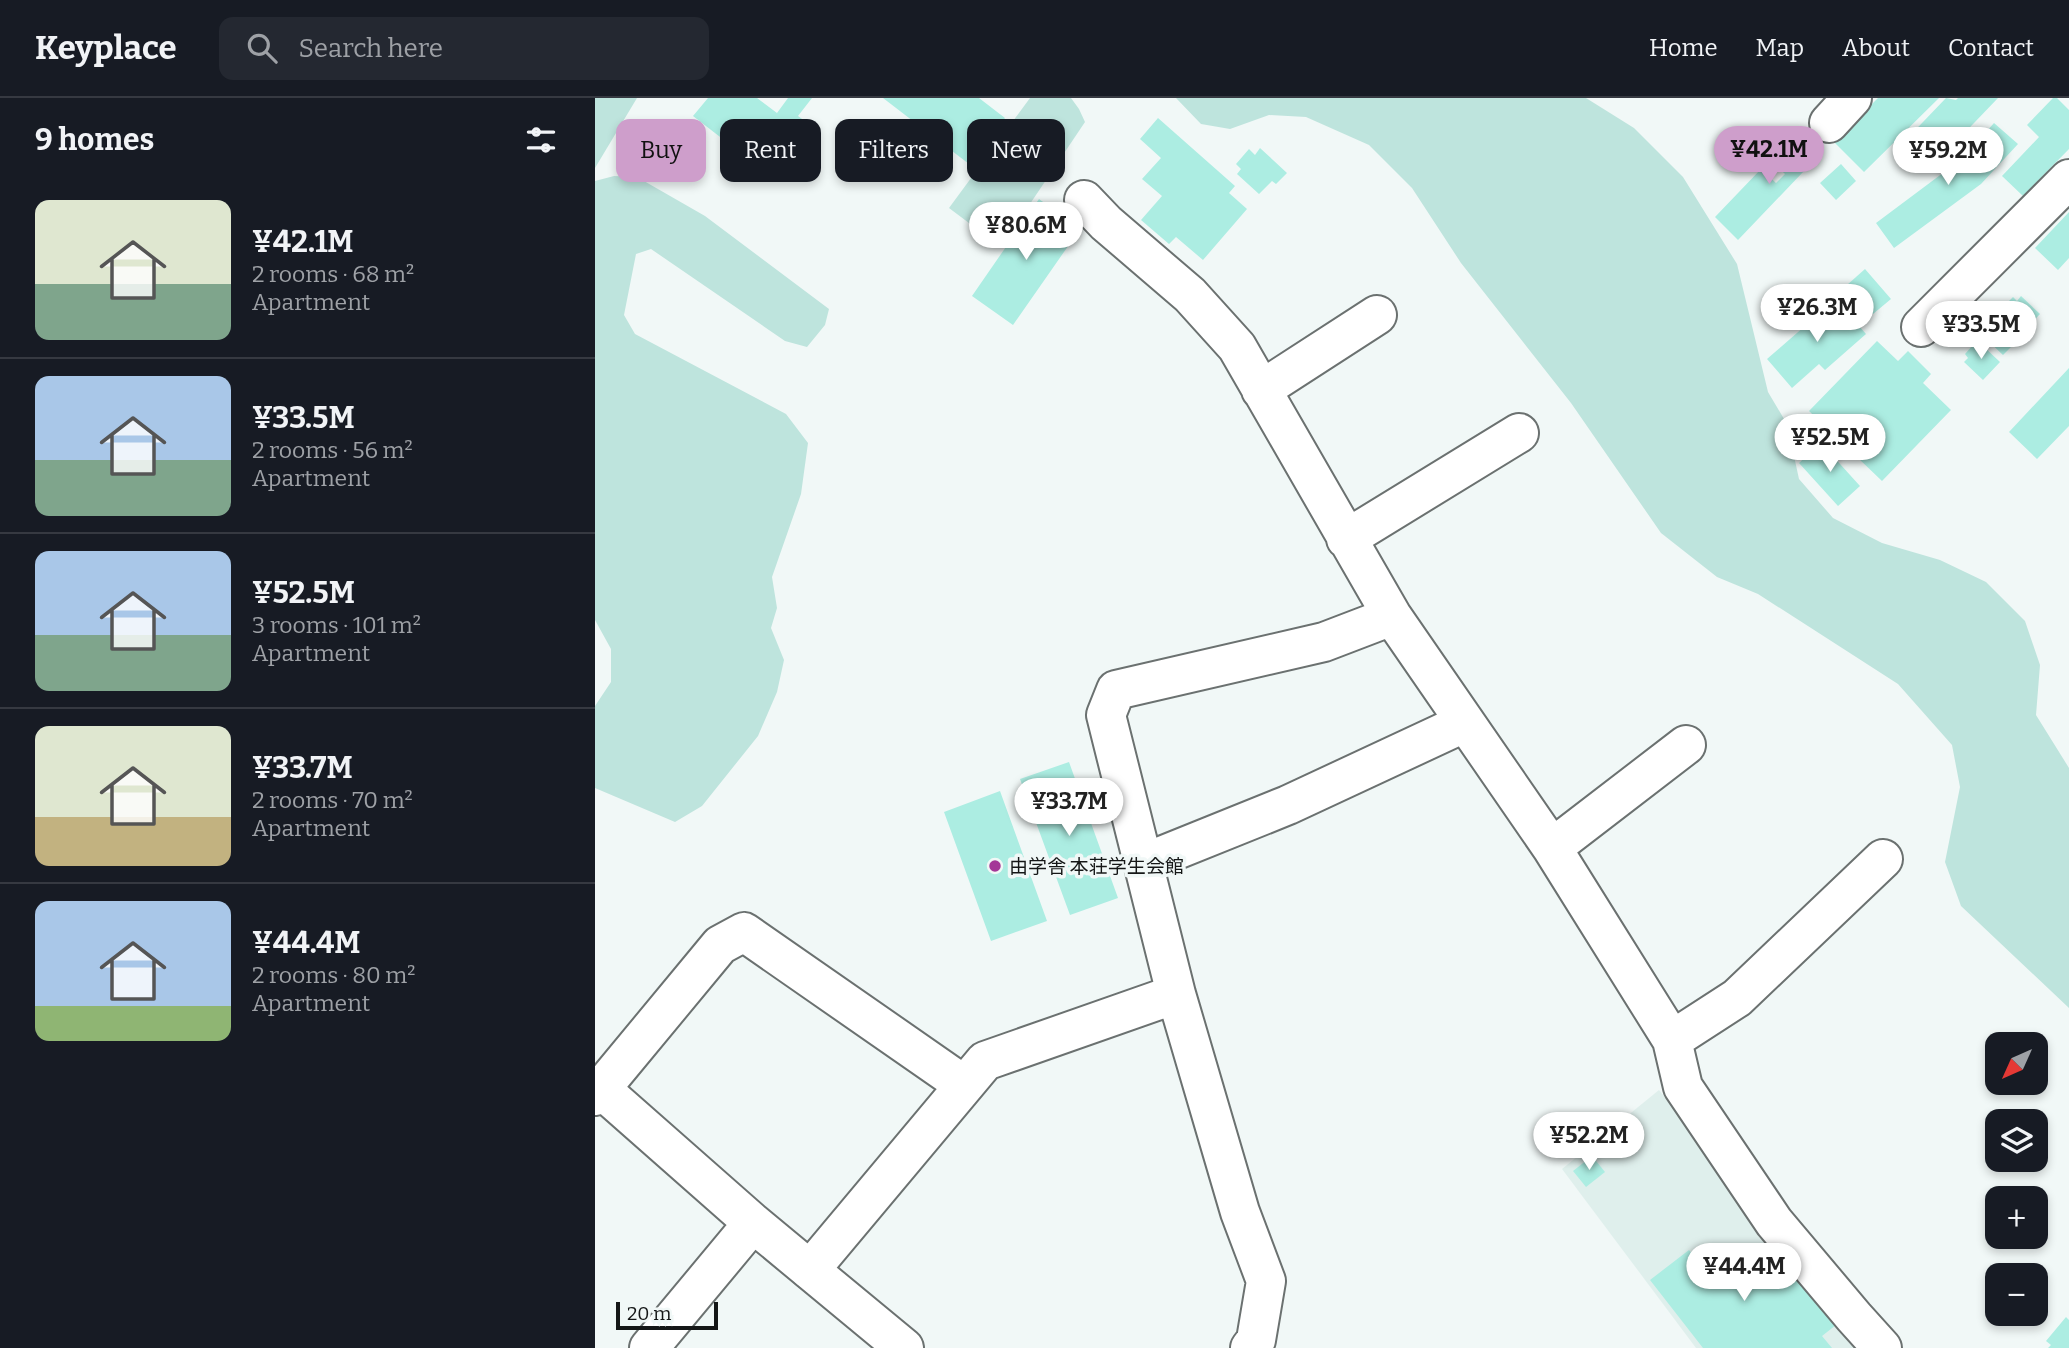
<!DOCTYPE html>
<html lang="en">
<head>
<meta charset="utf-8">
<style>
  :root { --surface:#171b24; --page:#242831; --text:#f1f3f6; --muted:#9ea1a6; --line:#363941; --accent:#ce9ecb }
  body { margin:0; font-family:Bitter,"Noto Sans JP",serif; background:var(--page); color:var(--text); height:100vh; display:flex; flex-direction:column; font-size:26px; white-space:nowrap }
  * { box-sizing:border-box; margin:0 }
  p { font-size:23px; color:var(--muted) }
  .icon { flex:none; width:38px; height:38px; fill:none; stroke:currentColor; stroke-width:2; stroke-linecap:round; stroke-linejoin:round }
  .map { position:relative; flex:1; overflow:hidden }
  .drawer { display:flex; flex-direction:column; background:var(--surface); width:595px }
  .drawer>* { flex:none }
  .banner { position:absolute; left:21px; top:21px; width:665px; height:63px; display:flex; gap:14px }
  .needle { width:46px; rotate:225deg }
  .tools { position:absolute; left:1390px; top:934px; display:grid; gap:14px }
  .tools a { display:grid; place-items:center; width:63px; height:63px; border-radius:14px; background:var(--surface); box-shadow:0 4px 10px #0003; font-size:35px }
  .scale { position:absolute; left:21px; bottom:18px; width:102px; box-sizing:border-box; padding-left:7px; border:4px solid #151717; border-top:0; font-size:19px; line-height:24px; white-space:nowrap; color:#151717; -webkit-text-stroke:5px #f1f8f7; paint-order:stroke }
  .price { position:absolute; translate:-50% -60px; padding:0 16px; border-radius:24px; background:#fff; color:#222; font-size:23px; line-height:46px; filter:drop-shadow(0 2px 4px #0008) }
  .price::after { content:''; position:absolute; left:50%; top:42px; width:21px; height:16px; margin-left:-10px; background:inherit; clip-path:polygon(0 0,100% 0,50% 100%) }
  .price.current { background:var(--accent); color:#111 }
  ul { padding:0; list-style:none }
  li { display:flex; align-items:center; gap:21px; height:175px; padding:0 35px }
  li+li { border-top:2px solid var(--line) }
  li span { display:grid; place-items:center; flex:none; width:196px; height:140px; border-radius:14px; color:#555 }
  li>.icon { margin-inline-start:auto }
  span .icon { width:84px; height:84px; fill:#fffc; stroke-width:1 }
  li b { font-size:30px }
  h2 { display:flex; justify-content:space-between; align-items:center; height:84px; padding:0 35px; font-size:30px }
  .tag { padding:0 24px; border-radius:14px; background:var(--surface); box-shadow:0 4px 10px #0003; font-size:24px; line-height:63px }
  .tag.current { background:var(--accent); color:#111 }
  header { display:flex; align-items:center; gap:42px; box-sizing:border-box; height:98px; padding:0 35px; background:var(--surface); border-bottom:2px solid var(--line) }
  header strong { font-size:33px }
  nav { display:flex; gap:38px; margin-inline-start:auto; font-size:24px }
  .search { width:490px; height:63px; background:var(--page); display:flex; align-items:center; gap:18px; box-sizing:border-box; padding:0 24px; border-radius:14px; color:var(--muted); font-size:26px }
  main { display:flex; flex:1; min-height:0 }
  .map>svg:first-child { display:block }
  .built { fill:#dfefec }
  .green { fill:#bee4dd }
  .building { fill:#acede2 }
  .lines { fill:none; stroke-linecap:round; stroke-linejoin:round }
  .street-casing { stroke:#6b7170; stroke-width:42 }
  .secondary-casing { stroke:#6b7170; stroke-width:42 }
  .street { stroke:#fff; stroke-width:38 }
  .secondary { stroke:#fff; stroke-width:38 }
  .poi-dot { fill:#a43797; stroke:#f1f8f7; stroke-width:2.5 }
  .labels { text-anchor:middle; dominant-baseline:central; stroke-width:7; stroke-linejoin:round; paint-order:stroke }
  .poi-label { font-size:19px; fill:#151717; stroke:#f1f8f7; text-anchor:start }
</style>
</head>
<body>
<header>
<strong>Keyplace</strong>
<div class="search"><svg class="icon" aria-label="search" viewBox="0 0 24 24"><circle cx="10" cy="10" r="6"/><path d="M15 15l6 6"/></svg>Search here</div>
<nav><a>Home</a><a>Map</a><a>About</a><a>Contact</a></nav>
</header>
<main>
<section class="drawer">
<h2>9 homes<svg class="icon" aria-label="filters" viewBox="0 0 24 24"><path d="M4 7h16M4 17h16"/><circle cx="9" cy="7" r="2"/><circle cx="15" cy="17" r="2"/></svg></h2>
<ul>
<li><span style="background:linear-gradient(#dfe7d0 60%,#7fa58c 0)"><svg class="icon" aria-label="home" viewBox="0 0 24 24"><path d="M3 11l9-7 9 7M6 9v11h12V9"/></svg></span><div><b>¥42.1M</b><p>2 rooms · 68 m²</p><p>Apartment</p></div></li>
<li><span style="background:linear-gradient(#a9c7e8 60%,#7fa58c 0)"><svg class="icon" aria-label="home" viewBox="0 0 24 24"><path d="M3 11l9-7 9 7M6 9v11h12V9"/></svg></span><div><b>¥33.5M</b><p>2 rooms · 56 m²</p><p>Apartment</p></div></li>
<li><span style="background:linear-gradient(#a9c7e8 60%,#7fa58c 0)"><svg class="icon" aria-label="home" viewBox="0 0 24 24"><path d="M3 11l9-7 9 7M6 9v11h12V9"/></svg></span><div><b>¥52.5M</b><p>3 rooms · 101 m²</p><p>Apartment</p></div></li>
<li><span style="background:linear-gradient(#dfe7d0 65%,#c2b280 0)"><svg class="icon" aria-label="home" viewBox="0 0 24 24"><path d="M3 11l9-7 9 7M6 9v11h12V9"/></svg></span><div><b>¥33.7M</b><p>2 rooms · 70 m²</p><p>Apartment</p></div></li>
<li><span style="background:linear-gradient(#a9c7e8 75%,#8fb573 0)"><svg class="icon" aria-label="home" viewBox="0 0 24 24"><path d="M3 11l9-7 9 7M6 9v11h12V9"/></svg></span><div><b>¥44.4M</b><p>2 rooms · 80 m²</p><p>Apartment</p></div></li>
</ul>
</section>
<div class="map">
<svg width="1474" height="1250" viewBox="0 0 1474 1250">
  <rect width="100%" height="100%" fill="#f1f8f7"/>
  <path class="built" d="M1064 992 1270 1250H1101L967 1071Z"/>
  <path class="green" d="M0 0H42L0 70Z
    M435 0H476L484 11 490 24 406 149 354 110Z
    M581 0H991L1039 30 1088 79 1142 166 1173 294 1192 326 1204 381 1238 420 1287 445 1345 462 1391 484 1430 523 1445 567 1441 617 1474 670V910L1366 808 1350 764 1365 689 1357 647 1303 586 1163 496 1122 479 1066 435 976 305 866 165 817 90 774 47 711 19 674 17 635 31 606 26Z
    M19 78 42 79 110 118 234 211 230 227 212 249 190 243 56 151 41 156 29 217 40 236 191 316 213 345 206 396 177 479 182 510 176 530 189 562 182 594 163 638 107 708 80 724 0 690V608L16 584V551L0 522V83Z"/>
  <path class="building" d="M113 0H162L182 15 193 0H217L203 18 222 32 182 83 98 18Z
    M288 0H384L410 20 374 66Z
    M1283 0H1344L1269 74 1239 44Z
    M1351 0 1361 2 1363 0H1403L1331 75 1304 49Z
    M1458 0H1462L1474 12V51L1428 98 1407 78 1444 39 1432 27Z
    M563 20 640 88 634 95 652 111 608 162 581 139 574 146 546 122 567 98 547 81 566 60 545 41Z
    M1399 25 1423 46 1386 86 1299 150 1281 125 1368 60Z
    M1208 31 1229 52 1143 142 1120 119 1166 71 1181 85 1190 76 1177 63Z
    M665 50 692 75 681 86 677 83 664 96 642 76 646 71 641 66 654 51 660 57Z
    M1246 66 1261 83 1241 102 1225 85Z
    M444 101 485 131 418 227 377 198Z
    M1474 114V160L1463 172 1440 150Z
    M1270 171 1296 201 1278 216 1252 187Z
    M1426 198 1445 216 1428 234 1408 215 1412 211 1409 208 1418 199 1422 203Z
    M1241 201 1271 236 1230 272 1224 266 1197 290 1172 261Z
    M1398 223 1403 227 1407 223 1425 240 1408 257 1389 239 1393 236 1389 232Z
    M1282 243 1303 263 1313 253 1336 276 1328 285 1356 312 1287 383 1214 313Z
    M1378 247 1383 251 1387 247 1405 264 1388 282 1369 264 1373 260 1370 256Z
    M1474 270V328L1442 361 1414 334Z
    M1226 345 1265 388 1243 408 1204 365Z
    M474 664 523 800 475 817 425 681Z
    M405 693 452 823 396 843 349 714Z
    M997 1058 1010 1074 991 1089 978 1073Z
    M1157 1149 1169 1164 1175 1160 1182 1168 1190 1162 1241 1227 1227 1238 1237 1250H1108L1055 1182 1094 1152 1105 1166 1125 1150 1136 1164Z
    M1471 1219 1474 1222V1250H1453L1456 1247 1451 1243Z"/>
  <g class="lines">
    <g class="street-casing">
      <path id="street" d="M1234 25 1257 0
        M489 102 511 125 595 197 642 249 797 518 957 750 1077 942 1088 989 1179 1124 1259 1219 1287 1250
        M1326 229 1474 81
        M666 292 782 217
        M751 441 924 335
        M957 750 1091 647
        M549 765 693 707 869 625
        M1077 942 1142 900 1288 761
        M0 998 125 847 149 834 369 987
        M215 1172 390 963 581 896
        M655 1250 661 1242 671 1183 645 1114 581 896 511 617 521 592 729 544 797 518"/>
    </g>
    <g class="secondary-casing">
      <path id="secondary" d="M6 991 158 1125 309 1250
        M54 1250 158 1125"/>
    </g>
    <use href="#street" class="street"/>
    <use href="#secondary" class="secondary"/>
  </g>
  <circle class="poi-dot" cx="400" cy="768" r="7"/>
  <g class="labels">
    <g class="poi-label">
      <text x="414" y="768">由学舎 本荘学生会館</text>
    </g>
  </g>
</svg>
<div class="tools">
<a><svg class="needle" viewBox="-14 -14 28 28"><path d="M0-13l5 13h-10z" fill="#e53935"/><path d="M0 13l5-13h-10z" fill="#9ea1a6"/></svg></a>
<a><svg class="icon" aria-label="layers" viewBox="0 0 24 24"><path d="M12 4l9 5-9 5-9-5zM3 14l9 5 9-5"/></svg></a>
<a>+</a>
<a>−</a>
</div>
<div class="scale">20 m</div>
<b class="price current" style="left:1174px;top:88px">¥42.1M</b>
<b class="price" style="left:1353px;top:89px">¥59.2M</b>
<b class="price" style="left:431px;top:164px">¥80.6M</b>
<b class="price" style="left:1222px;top:246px">¥26.3M</b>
<b class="price" style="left:1386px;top:263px">¥33.5M</b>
<b class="price" style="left:1235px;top:376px">¥52.5M</b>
<b class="price" style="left:474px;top:740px">¥33.7M</b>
<b class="price" style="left:994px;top:1074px">¥52.2M</b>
<b class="price" style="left:1149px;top:1205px">¥44.4M</b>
<div class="banner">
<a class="tag current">Buy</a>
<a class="tag">Rent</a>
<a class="tag">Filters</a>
<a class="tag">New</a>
</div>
</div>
</main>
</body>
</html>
